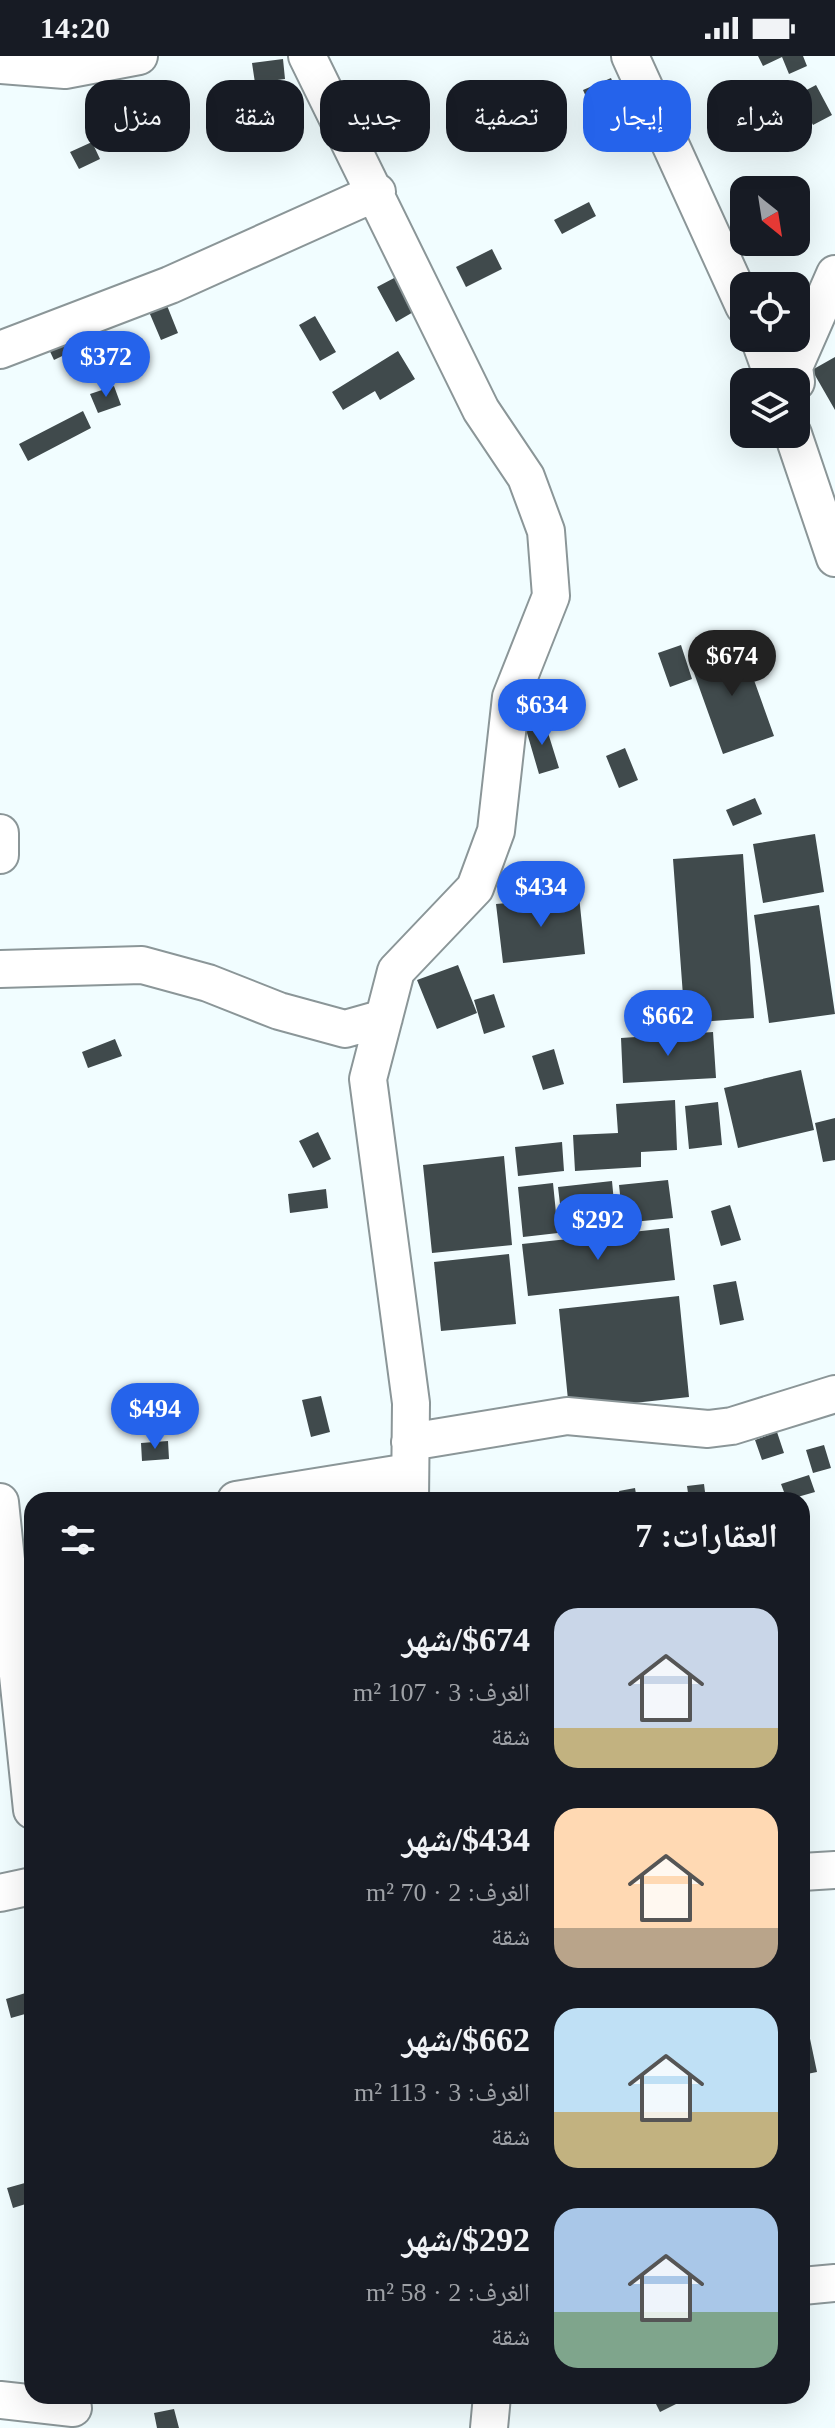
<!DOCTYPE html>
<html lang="ar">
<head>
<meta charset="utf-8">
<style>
  :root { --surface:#171b24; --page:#20242c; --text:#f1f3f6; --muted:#9ea1a6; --accent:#2563eb }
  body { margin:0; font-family:"Times New Roman","Noto Naskh Arabic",serif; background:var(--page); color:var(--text); direction:rtl; height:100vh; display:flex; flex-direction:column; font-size:30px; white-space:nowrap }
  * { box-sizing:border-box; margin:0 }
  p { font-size:26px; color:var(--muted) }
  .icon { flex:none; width:44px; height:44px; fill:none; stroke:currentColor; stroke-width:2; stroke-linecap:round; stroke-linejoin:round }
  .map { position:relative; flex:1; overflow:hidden; direction:ltr }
  .drawer { position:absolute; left:24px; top:1436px; width:786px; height:912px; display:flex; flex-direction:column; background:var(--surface); border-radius:24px; box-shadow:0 8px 32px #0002; direction:rtl }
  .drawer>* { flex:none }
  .top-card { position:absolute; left:24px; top:24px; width:788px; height:72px; direction:rtl; display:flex; gap:16px }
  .needle { width:52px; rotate:150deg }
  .fabs { position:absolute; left:730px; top:120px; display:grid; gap:16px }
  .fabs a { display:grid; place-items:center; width:80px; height:80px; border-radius:16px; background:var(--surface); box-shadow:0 8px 32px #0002; font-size:40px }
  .price { position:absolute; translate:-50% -68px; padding:0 18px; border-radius:28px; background:var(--accent); color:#fff; font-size:26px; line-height:52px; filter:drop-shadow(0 2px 4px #0008) }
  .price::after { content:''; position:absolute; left:50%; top:48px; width:24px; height:18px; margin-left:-12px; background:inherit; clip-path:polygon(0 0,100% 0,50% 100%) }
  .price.current { background:#222; color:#fff }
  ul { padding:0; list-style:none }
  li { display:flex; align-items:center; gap:24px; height:200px; padding:0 32px }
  li span { display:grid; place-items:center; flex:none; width:224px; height:160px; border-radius:24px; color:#555 }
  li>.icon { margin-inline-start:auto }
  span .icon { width:96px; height:96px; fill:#fffc; stroke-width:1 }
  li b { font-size:34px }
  h2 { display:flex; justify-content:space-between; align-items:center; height:96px; padding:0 32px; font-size:34px }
  .tag { padding:0 28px; border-radius:24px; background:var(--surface); box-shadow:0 8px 32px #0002; font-size:28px; line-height:72px }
  .tag.current { background:var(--accent); color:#fff }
  .status { display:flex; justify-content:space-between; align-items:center; height:56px; padding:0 40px; background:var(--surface); direction:ltr }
  .status svg { height:22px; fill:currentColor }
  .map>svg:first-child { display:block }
  .building { fill:#404a4c }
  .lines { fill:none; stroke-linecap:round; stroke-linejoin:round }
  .minor-casing { stroke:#8b9698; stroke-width:40 }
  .minor { stroke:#fff; stroke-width:36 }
</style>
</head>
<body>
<div class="status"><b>14:20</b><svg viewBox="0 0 49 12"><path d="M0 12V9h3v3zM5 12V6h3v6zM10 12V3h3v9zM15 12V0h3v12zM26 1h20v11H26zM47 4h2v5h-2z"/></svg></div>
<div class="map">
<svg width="835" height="2372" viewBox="0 0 835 2372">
  <rect width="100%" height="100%" fill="#f1fdff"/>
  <path class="building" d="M758 0H803L807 10 789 18 782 1 763 10Z
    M283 3 285 23 255 27 252 7Z
    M611 22 624 54 597 66 583 34Z
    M816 29 832 59 813 69 797 39Z
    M543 48 552 64 517 85 507 69Z
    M92 86 100 103 79 113 70 96Z
    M589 146 596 160 562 178 554 164Z
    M492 193 502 213 466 231 456 211Z
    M396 221 415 255 396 266 377 231Z
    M162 237 178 277 161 284 144 244Z
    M315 260 336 296 320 305 299 269Z
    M79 271 87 288 54 304 46 287Z
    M398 295 415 323 380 344 375 335 343 354 332 336Z
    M835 301V354L812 314Z
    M114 330 121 349 98 357 90 338Z
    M83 355 91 372 28 405 19 388Z
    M740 585 774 680 723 698 689 603Z
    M681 589 692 623 670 631 658 597Z
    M544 664 559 712 539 718 525 670Z
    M625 692 638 724 619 732 606 700Z
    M755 742 762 758 733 770 726 754Z
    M815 778 824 836 763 847 753 788Z
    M743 798 754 962 685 967 673 803Z
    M579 840 585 898 503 907 496 848Z
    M819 849 835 958 769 967 754 859Z
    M458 909 477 957 437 973 417 924Z
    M494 938 505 971 484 978 474 944Z
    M713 976 716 1022 623 1027 621 982Z
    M115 983 122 1000 88 1012 82 996Z
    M554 993 564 1028 543 1034 532 1000Z
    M801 1014 814 1074 738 1092 724 1032Z
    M675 1044 677 1094 641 1096V1111L575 1115 573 1079 618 1077 616 1048Z
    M718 1046 722 1089 689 1093 685 1050Z
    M835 1062V1104L823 1106 815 1067Z
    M318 1076 331 1103 313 1112 299 1085Z
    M562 1086 564 1115 518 1120 515 1091Z
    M504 1100 512 1189 432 1197 423 1109Z
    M668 1124 673 1162 623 1167 619 1129Z
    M612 1125 616 1168 563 1174 558 1131Z
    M553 1127 558 1177 523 1181 518 1131Z
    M326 1133 328 1152 290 1157 288 1138Z
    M730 1149 741 1184 721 1190 711 1155Z
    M669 1172 675 1224 528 1240 522 1188Z
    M509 1198 516 1268 441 1275 434 1206Z
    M736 1225 744 1264 720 1269 713 1229Z
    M679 1240 689 1341 569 1354 559 1253Z
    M321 1340 330 1376 311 1381 302 1344Z
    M777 1376 784 1397 762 1404 755 1384Z
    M168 1385 169 1403 142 1405 141 1387Z
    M824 1389 831 1412 813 1417 806 1394Z
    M809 1419 815 1436 787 1444 781 1428Z
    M704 1428 706 1444H689L687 1430Z
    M635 1432 637 1444H620L619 1435Z
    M32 1935V1956L11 1962 6 1943Z
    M809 1978 817 2016 802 2019V1980Z
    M32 2125V2146L13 2152 7 2132Z
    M652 2340H675L678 2347 660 2356Z
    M174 2353 179 2372H157L154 2357Z"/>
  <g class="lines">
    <g class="minor-casing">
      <path id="minor" d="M307 0 481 354 526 421 546 475 551 540 511 641 496 775 475 832 396 915 368 1023 411 1347 410 1444
        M630 0 744 250
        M0 9 65 14 139 0
        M759 282 775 326
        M0 294 170 229 377 136
        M796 326 794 311 835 218
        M793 378 835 502
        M0 777V799
        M0 913 142 909 208 927 279 955 345 973 384 962
        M410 1386 567 1360 708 1373 732 1370 835 1338
        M236 1444 409 1416
        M0 1446 32 1754
        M802 1816 835 1814
        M0 1837 32 1830
        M802 2230 835 2227
        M0 2344 73 2352
        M489 2372 492 2340"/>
    </g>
    <use href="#minor" class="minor"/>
  </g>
</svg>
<div class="fabs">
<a><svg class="needle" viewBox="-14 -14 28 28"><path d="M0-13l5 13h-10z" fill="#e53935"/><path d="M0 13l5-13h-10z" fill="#9ea1a6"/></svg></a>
<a><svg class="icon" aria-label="locate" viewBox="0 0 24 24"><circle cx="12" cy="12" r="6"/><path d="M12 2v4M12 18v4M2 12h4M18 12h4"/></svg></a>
<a><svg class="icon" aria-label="layers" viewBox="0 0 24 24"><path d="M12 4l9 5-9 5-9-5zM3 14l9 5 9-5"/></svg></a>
</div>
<b class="price" style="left:106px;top:343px">$372</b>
<b class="price current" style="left:732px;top:642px">$674</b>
<b class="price" style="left:542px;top:691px">$634</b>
<b class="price" style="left:541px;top:873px">$434</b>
<b class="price" style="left:668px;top:1002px">$662</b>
<b class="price" style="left:598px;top:1206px">$292</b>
<b class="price" style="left:155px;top:1395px">$494</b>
<div class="top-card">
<a class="tag">شراء</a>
<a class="tag current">إيجار</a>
<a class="tag">تصفية</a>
<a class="tag">جديد</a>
<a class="tag">شقة</a>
<a class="tag">منزل</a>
</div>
<section class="drawer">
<h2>العقارات: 7<svg class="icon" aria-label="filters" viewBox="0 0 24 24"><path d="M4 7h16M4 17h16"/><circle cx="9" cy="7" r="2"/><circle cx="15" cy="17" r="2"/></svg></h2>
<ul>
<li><span style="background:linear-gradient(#c9d6e8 75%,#c2b280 0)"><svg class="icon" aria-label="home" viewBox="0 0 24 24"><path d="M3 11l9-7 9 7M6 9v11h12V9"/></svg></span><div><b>$674/شهر</b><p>الغرف: 3 · 107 m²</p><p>شقة</p></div></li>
<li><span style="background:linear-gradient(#ffd9b3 75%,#b9a48a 0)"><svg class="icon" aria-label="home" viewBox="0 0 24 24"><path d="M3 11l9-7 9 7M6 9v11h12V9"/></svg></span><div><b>$434/شهر</b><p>الغرف: 2 · 70 m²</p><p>شقة</p></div></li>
<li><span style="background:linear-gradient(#bfe0f5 65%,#c2b280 0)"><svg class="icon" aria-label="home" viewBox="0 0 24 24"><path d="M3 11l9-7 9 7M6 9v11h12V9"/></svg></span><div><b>$662/شهر</b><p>الغرف: 3 · 113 m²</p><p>شقة</p></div></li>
<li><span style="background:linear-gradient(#a9c7e8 65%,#7fa58c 0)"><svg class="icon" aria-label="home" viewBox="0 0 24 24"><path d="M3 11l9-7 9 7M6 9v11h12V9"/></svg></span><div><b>$292/شهر</b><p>الغرف: 2 · 58 m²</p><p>شقة</p></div></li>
</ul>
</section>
</div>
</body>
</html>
